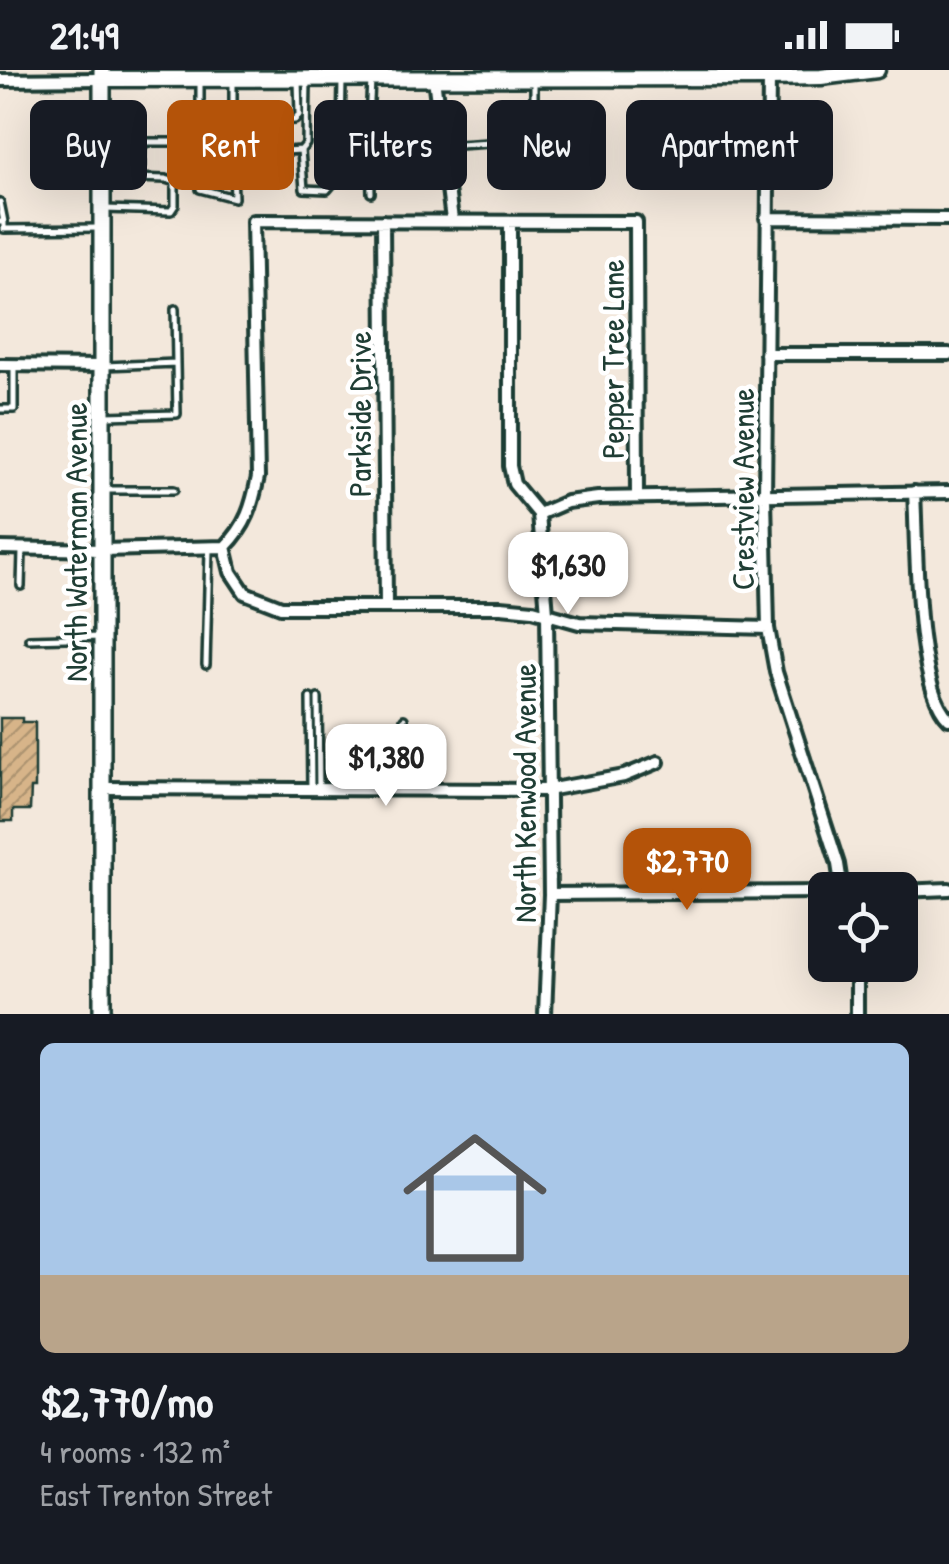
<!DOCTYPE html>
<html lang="en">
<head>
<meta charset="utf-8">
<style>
  :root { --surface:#171b24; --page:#20242c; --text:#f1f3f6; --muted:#9ea1a6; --line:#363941; --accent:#b45309 }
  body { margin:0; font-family:"Patrick Hand",sans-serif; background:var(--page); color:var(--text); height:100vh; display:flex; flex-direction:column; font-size:38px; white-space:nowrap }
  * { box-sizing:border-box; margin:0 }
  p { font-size:32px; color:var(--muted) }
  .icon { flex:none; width:55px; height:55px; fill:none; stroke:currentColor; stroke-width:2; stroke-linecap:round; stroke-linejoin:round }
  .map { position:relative; height:944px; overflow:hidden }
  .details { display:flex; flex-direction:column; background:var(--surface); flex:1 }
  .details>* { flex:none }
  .guide { position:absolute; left:30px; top:30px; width:890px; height:90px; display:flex; gap:20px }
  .tools { position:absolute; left:808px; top:802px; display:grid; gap:20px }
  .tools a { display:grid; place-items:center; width:110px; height:110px; border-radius:15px; background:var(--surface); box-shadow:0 10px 40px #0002; font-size:50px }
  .price { position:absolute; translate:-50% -85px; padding:0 22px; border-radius:20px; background:#fff; color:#222; font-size:32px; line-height:65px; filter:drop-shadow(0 2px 5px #0008) }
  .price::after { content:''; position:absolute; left:50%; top:60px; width:30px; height:22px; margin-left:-15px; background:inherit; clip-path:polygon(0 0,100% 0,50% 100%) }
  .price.selected { background:var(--accent); color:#fff }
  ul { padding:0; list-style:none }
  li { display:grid; align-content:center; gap:20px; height:530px; padding:0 40px }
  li+li { border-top:2px solid var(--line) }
  li span { display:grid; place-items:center; height:310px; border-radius:15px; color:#555 }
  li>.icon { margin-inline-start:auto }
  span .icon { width:180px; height:180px; fill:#fffc; stroke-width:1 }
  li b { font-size:42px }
  .chip { padding:0 35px; border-radius:15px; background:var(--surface); box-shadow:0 10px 40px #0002; font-size:35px; line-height:90px }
  .chip.selected { background:var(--accent); color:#fff }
  .status { display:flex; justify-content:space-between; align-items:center; height:70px; padding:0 50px; background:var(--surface); direction:ltr }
  .status svg { height:28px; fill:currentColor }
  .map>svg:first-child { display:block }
  .building { fill:url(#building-hatch); stroke:#1f3d34; stroke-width:2.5 }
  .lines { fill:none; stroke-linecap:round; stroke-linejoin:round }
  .lane-casing { stroke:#1f3d34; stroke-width:12 }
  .street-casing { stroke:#1f3d34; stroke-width:18 }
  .secondary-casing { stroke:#1f3d34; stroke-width:21 }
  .primary-casing { stroke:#1f3d34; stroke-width:22 }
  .lane { stroke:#fff; stroke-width:5 }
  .street { stroke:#fff; stroke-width:10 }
  .secondary { stroke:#fff; stroke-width:14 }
  .primary { stroke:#fff; stroke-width:15 }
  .labels { text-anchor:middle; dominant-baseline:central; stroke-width:9; stroke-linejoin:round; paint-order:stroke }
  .street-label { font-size:32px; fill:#1f3d34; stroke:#fff }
</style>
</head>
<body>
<div class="status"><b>21:49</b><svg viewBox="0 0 49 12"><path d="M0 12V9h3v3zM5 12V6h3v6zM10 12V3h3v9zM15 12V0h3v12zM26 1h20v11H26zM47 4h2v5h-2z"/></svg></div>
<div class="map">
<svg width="949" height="944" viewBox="0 0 949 944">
  <defs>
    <pattern id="building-hatch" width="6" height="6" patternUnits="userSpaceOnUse" patternTransform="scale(2.5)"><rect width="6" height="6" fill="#d7b489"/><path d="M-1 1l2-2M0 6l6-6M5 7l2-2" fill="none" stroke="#ae9471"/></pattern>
  </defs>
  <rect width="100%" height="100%" fill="#f3e8dc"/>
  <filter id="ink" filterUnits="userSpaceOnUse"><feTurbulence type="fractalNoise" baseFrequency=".01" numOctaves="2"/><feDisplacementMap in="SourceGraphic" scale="20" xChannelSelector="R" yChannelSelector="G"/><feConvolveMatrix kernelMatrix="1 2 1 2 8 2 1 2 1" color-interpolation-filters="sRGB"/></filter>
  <g filter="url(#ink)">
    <path class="building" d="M0 648H22V652H35V718H31L30 740H13V751H0Z"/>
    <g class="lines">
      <g class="lane-casing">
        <path id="lane" d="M233 10V32
          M298 10 299 45 295 50 259 52 260 76 269 82 301 80 306 74 307 11
          M342 11 341 62 349 73 368 69 371 11
          M534 11V78
          M200 12V32
          M362 73 370 83 371 123
          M443 76 505 72V40
          M301 80 304 119 327 120 333 113V91
          M105 99 141 96 142 77 146 72H183
          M200 101V119L234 128 233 100
          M103 107 166 109 175 112V135L171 141 105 139
          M0 132 4 152
          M0 152H4V159L100 158
          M105 296 176 293 175 239
          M0 339H14V296
          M106 346 177 344 176 293
          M105 420H174
          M21 516 22 481
          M29 569 101 567
          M206 595 209 480
          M310 628 311 719
          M318 628 319 719
          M404 649 406 719
          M368 667V719"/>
      </g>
      <g class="street-casing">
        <path id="street" d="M434 8 452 150
          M769 8 765 428 768 558 776 602 838 794 842 820
          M0 10 102 9
          M766 148 949 149
          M383 151 386 536
          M510 152V396L514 414 539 444 547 543 550 824 545 944
          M766 284H949
          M0 295 102 296
          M914 422C917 472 914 617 949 649
          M539 444 567 432 598 428 949 422
          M225 477C247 455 252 436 258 407L253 151 636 152 637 427
          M0 478 102 480 225 477 231 502 245 523 281 537H501L533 540 579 553 768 558
          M102 718 547 720 624 706 658 692
          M900 821 949 819
          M550 824 825 822
          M857 895V944"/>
      </g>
      <g class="secondary-casing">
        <path id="secondary" d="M102 9 769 8 821 7 877 0"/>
      </g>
      <g class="primary-casing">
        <path id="primary" d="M102 944V0"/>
      </g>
      <use href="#lane" class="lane"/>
      <use href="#street" class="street"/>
      <use href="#secondary" class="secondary"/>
      <use href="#primary" class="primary"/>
    </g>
  </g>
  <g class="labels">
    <g class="street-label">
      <text transform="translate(612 289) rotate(-90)">Pepper Tree Lane</text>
      <text transform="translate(359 344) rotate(-90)">Parkside Drive</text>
      <text transform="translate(742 419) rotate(-90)">Crestview Avenue</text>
      <text transform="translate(75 472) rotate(-90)">North Waterman Avenue</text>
      <text transform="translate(524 723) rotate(-90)">North Kenwood Avenue</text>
    </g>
  </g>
</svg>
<div class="tools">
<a><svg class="icon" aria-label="locate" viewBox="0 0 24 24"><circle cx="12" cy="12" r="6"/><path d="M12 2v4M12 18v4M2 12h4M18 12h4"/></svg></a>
</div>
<b class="price" style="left:568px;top:547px">$1,630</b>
<b class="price" style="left:386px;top:739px">$1,380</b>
<b class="price selected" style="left:687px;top:843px">$2,770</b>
<div class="guide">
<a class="chip">Buy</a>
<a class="chip selected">Rent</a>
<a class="chip">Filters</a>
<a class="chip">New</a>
<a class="chip">Apartment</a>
</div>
</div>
<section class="details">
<ul>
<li><span style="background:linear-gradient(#a9c7e8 75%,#b9a48a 0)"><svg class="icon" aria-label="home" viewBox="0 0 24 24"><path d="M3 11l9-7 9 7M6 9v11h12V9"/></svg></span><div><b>$2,770/mo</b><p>4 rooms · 132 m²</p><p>East Trenton Street</p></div></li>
</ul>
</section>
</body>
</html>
